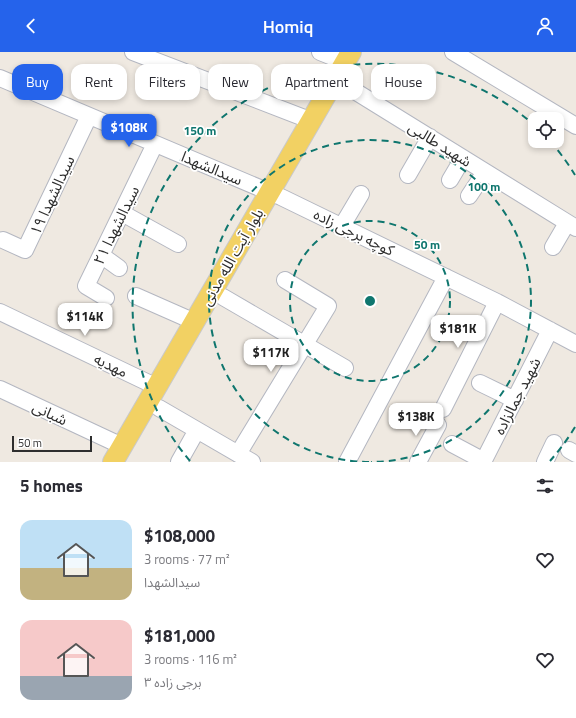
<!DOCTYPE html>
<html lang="en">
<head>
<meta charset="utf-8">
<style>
  :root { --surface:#fff; --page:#f2f2f3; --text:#2b2b33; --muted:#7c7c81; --accent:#2563eb }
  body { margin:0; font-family:"Titillium Web","Noto Sans Arabic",sans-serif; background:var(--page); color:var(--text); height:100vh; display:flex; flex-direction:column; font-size:15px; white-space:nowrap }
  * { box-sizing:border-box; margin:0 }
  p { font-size:13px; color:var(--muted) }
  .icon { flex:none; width:22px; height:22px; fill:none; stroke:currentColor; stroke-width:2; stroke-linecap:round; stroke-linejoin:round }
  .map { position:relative; height:410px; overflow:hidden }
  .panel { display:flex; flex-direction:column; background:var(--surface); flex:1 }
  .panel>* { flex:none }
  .banner { position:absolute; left:12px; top:12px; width:552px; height:36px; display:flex; gap:8px }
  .controls { position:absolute; left:528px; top:60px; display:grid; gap:8px }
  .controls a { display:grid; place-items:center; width:36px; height:36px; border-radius:8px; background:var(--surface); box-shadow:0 2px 6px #0003; font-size:20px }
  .scale { position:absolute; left:12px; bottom:10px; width:80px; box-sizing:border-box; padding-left:4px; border:2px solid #2e2e2e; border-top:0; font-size:11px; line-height:14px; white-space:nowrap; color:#2e2e2e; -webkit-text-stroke:3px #fff; paint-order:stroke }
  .price { position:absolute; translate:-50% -34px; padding:0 9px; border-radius:8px; background:#fff; color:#222; font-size:13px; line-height:26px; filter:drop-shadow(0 1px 2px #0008) }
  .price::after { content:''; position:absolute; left:50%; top:24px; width:12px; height:9px; margin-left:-6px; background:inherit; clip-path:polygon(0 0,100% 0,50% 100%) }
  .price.on { background:var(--accent); color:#fff }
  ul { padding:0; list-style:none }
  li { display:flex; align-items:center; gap:12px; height:100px; padding:0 20px }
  li span { display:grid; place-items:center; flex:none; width:112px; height:80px; border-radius:12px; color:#555 }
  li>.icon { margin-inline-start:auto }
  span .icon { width:48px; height:48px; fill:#fffc; stroke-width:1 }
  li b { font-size:17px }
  h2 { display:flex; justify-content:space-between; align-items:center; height:48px; padding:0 20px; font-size:17px }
  .chip { padding:0 14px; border-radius:12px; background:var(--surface); box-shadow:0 2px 6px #0003; font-size:14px; line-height:36px }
  .chip.on { background:var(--accent); color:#fff }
  header { display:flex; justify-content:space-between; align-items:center; height:52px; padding:0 20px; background:var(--accent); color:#fff; font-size:18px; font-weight:600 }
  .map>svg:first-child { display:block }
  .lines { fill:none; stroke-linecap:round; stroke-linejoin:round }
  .minor-casing { stroke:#b4b7c1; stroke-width:18 }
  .major-casing { stroke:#c9c9c9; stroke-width:22 }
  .minor { stroke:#fff; stroke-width:16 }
  .major { stroke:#f2d163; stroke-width:20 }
  .ring { fill:none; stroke:#0f766e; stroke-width:2; stroke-dasharray:7 5 }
  .labels { text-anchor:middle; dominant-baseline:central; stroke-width:3.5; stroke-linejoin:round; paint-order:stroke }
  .street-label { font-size:15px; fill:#2e2e2e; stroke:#fff }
  .centre { fill:#0f766e; stroke:#fff; stroke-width:2 }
  .ring-label { font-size:12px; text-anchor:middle; font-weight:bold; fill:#0f766e; stroke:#fff; stroke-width:3.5; stroke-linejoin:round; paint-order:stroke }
</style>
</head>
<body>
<header><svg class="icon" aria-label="back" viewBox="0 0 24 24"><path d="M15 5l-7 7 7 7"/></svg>Homiq<svg class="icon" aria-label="person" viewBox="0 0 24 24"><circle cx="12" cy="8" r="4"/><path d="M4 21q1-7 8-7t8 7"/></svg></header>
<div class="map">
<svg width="576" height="410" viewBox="0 0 576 410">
  <rect width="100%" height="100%" fill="#efe9e1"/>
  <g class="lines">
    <g class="minor-casing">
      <path id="minor" d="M133 0 312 69
        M320 0 345 10
        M453 0 576 74
        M0 26 281 145 497 250 576 292
        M345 33 576 176
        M408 123 430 85
        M450 128 463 106
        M469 144 485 120
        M122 161 178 192
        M342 174 361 142
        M3 188 25 198 89 64
        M553 195 567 171
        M101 203 119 216
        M136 244 195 270
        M223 245 345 316
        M106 246 86 234 155 92
        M0 260 157 335
        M480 331 515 348
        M0 337 122 394
        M159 356 252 410
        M443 357 497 250
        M452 392 484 409
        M569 398 576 402
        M238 402 328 254 285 228
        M179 410 197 378
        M347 410 446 225
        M418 410 438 373
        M483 410 550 278
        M545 410 554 391"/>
    </g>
    <g class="major-casing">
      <path id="major" d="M113 410 351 0"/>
    </g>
    <use href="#minor" class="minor"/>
    <use href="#major" class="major"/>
  </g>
  <g class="ring">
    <circle cx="370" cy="249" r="80"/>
    <path d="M369 410A161 161 0 1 1 371 410"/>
    <path d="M575 375A241 241 0 0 1 550 409M190 409A241 241 0 0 1 534 73M550 89A241 241 0 0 1 575 123"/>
  </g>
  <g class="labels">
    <g class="street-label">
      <text transform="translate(440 92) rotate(32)">شهید طالبی</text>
      <text transform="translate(212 116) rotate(23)">سیدالشهدا</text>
      <text transform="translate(52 143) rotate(-65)">سیدالشهدا ۱۹</text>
      <text transform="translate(116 173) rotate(-64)">سیدالشهدا ۲۱</text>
      <text transform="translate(354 180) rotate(26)">کوچه برجى زاده</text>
      <text transform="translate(232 205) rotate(-60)">بلوار آیت الله مدنی</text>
      <text transform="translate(111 313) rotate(26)">مهدیه</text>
      <text transform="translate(517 344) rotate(-63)">شهید جمالزاده</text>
      <text transform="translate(50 361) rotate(25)">شبانی</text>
    </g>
  </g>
  <circle cx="370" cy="249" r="6" class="centre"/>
  <g class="ring-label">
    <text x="200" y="83">150 m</text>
    <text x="484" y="139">100 m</text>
    <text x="427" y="197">50 m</text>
  </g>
</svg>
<div class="controls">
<a><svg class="icon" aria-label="locate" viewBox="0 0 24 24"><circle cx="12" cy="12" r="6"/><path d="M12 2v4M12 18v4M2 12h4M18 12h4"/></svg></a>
</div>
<div class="scale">50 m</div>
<b class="price on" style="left:129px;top:96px">$108K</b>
<b class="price" style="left:85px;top:285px">$114K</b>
<b class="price" style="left:458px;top:297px">$181K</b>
<b class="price" style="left:271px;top:321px">$117K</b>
<b class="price" style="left:416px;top:385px">$138K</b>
<div class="banner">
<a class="chip on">Buy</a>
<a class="chip">Rent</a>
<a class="chip">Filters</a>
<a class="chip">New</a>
<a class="chip">Apartment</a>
<a class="chip">House</a>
</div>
</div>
<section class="panel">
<h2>5 homes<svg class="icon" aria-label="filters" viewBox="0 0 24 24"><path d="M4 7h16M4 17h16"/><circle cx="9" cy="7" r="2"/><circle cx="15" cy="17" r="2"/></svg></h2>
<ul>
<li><span style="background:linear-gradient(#bfe0f5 60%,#c2b280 0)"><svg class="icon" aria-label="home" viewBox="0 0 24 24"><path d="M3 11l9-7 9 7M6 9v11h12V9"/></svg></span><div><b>$108,000</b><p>3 rooms · 77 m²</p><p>سیدالشهدا</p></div><svg class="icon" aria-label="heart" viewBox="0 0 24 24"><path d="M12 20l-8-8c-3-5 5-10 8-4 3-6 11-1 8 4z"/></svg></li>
<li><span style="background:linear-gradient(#f6c9c9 70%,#9aa5b1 0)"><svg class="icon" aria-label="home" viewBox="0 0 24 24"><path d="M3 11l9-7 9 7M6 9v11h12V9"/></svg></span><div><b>$181,000</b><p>3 rooms · 116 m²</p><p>برجی زاده ۳</p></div><svg class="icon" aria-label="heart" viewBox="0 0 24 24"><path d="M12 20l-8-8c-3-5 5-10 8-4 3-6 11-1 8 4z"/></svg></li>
</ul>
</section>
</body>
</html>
